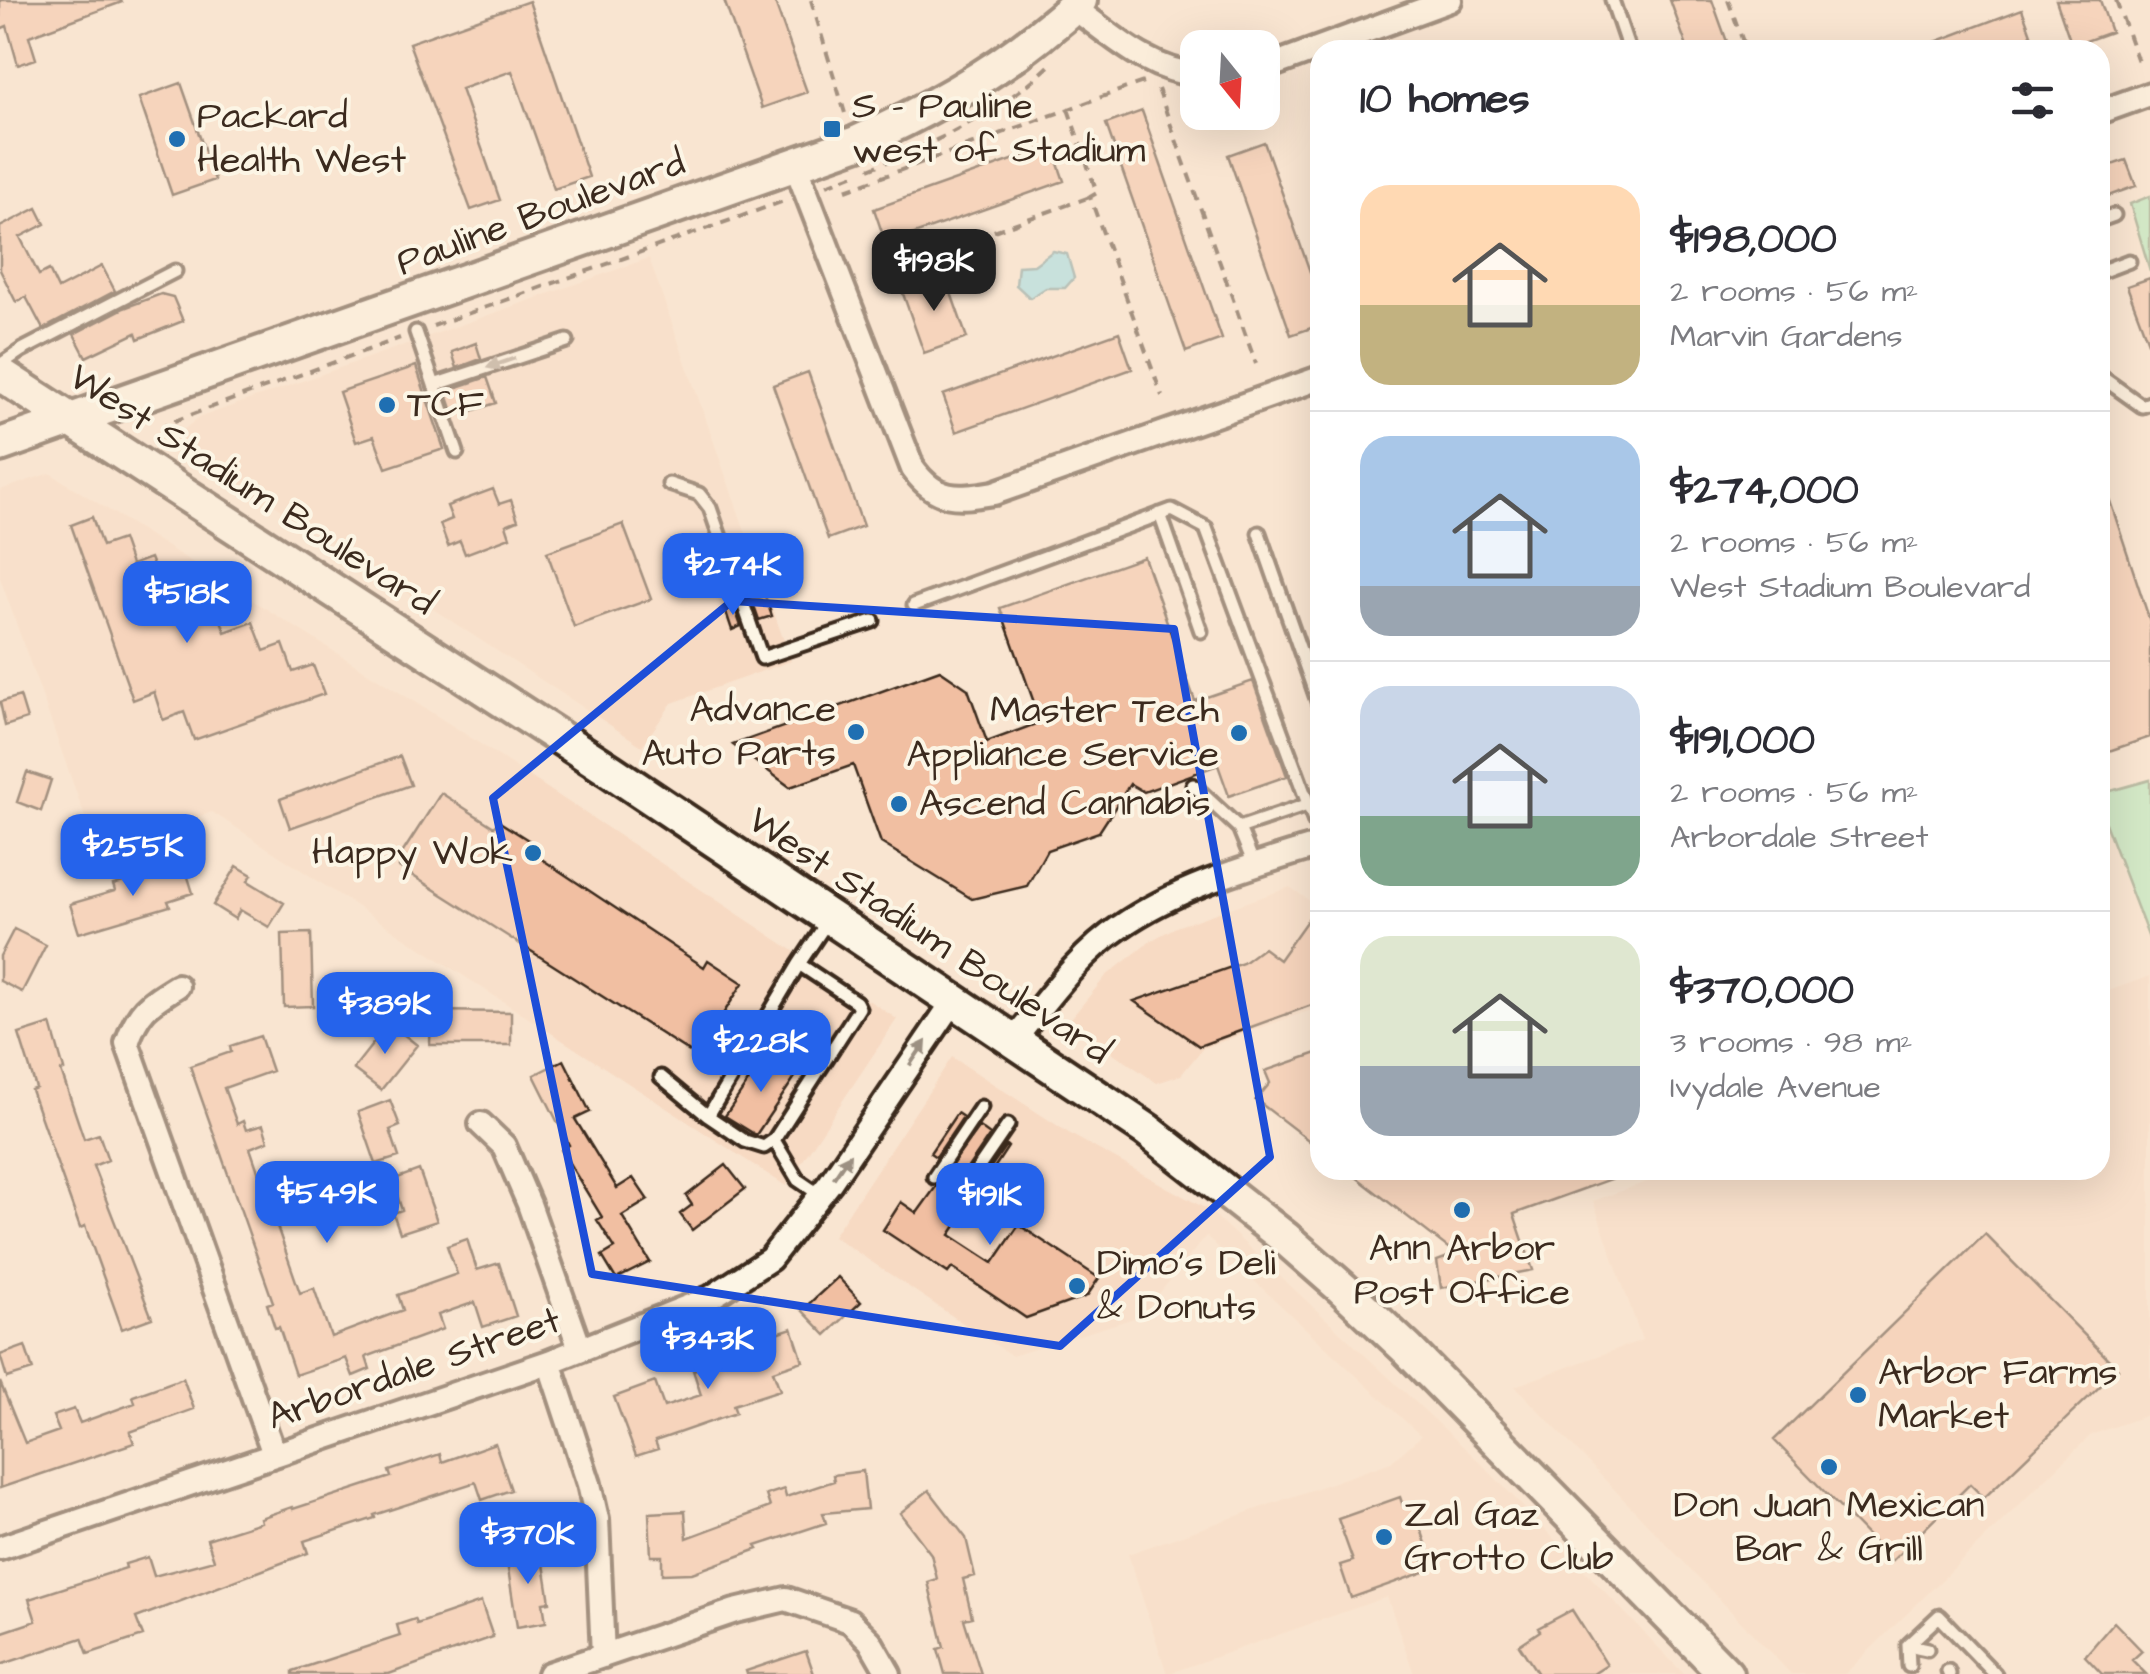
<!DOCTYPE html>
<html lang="en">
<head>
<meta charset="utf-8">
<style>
  :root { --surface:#fff; --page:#f7f7f7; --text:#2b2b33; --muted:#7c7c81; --line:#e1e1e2; --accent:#2563eb }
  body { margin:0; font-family:"Architects Daughter",sans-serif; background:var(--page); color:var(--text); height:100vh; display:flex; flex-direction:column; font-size:38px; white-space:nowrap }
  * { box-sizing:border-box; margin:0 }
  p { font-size:32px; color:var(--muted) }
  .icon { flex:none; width:55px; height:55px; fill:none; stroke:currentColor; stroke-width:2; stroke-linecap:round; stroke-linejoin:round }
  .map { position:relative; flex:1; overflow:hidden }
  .side { position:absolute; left:1310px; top:40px; width:800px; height:1140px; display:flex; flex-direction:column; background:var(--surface); border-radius:30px; box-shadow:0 10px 40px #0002 }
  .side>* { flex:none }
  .needle { width:65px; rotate:162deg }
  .buttons { position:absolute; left:1180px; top:30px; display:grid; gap:20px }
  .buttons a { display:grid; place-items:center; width:100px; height:100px; border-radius:20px; background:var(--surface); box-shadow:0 10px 40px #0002; font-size:50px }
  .price { position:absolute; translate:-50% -85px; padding:0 22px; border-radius:20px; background:var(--accent); color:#fff; font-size:32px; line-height:65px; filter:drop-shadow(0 2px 5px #0008) }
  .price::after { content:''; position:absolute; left:50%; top:60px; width:30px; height:22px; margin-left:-15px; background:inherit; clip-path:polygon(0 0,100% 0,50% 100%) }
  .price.on { background:#222; color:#fff }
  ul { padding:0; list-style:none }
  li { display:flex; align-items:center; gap:30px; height:250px; padding:0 50px }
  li+li { border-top:2px solid var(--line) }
  li span { display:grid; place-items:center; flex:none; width:280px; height:200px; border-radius:30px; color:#555 }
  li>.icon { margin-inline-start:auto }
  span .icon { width:120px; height:120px; fill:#fffc; stroke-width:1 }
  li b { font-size:42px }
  h2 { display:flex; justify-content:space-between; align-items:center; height:120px; padding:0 50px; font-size:42px }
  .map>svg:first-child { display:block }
  .built { fill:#f7dac3 }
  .green { fill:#a4ebb9; stroke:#708a6c; stroke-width:2.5 }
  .water { fill:#8cdbe8; stroke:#6c9497; stroke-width:2.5 }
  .building { fill:#f1bfa2; stroke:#3b2a1e; stroke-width:2.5 }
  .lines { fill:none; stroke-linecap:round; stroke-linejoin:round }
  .lane-casing { stroke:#3b2a1e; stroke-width:19 }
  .street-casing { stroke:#3b2a1e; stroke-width:30 }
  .secondary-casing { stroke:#3b2a1e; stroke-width:40 }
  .path { stroke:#3b2a1e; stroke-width:4; stroke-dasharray:10 8; stroke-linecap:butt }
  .lane { stroke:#fcf5e5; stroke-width:11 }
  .street { stroke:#fcf5e5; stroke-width:22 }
  .secondary { stroke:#fcf5e5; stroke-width:32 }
  .oneway { fill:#9c9082 }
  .marked { fill:none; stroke:#1d4ed8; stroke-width:8; stroke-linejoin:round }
  .poi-dot { fill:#1f6fb2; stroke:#fcf5e5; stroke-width:4 }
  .labels { text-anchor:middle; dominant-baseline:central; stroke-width:8; stroke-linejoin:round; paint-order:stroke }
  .poi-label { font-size:38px; fill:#3b2a1e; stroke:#fcf5e5; text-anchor:start }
  .street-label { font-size:38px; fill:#3b2a1e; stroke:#fcf5e5 }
</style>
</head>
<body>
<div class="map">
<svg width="2150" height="1674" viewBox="0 0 2150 1674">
  <rect width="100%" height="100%" fill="#f9e5d1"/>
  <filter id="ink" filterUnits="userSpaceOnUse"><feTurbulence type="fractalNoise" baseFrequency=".01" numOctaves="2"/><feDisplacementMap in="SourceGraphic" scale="20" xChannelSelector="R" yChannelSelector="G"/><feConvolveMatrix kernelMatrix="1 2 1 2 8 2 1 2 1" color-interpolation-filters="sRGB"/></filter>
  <g filter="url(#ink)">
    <path class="built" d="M649 258 791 661 672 703 642 746 181 444 182 431 198 418Z
      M50 473 453 726 897 1019 786 1186 212 812 97 851 0 578V490Z
      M1290 887 1320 908V1007L1203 1048 1181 1075 1157 1083 1068 1022 1106 976 1152 940 1176 927Z
      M2150 976V1414L2091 1435 1845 1674H1791L1515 1386 1642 1340 1593 1201 1680 1170H2100V994Z
      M952 1057 1072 1135 1210 1211 1481 1463 1684 1674H1414L1387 1597 1167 1674 1128 1554 1391 1462 1421 1436 1206 1236 1141 1316 1012 1356 833 1236Z"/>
    <path class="green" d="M2150 196V271L2130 204Z
      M2150 780V941L2100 810V794Z"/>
    <path class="water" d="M1053 251 1067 254 1074 278 1065 288H1046L1030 298 1016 285 1018 266 1034 265Z"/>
    <path class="building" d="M0 0H121L122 2 29 36 36 59 18 65 7 26 0 29Z
      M724 0H774L807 92 762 108Z
      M1670 0H1712L1730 50H1688Z
      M2056 0H2100L2111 32 2072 46Z
      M529 1 589 177 554 189 512 71 461 89 500 200 471 210 409 43Z
      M2022 9 2035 45 2022 50H1914Z
      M181 83 215 180 172 195 139 98Z
      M1142 111 1222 339 1186 352 1106 124Z
      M1264 142 1320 300V325L1291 335 1228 155Z
      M1052 146 1064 181 886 244 874 209Z
      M2126 160 2136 186 2100 199V169Z
      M37 208 45 224 20 237 39 275 49 270 58 289 102 266 115 291 43 329 26 297 16 302 0 270V227Z
      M945 276 967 338 924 353 902 291Z
      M2150 278V342H2148L2127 286Z
      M161 294 173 297 183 321 138 339 136 333 86 357 74 334 124 308Z
      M1119 332 1132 369 956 432 943 395Z
      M476 343 481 359 457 368 452 352Z
      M416 366 444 449 386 468 374 436 356 442 339 392Z
      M808 372 863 526 828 539 773 385Z
      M487 377 496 403 472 411 470 406 453 412 446 391Z
      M2100 480H2103L2150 621V737L2100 754Z
      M493 489 499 504 511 500 518 520 506 525 510 537 465 554 460 541 448 546 440 524 452 519 447 506Z
      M92 517 102 546 122 539 131 565 150 558 161 586 182 579 192 607 214 599 225 632 253 622 264 651 283 644 293 672 313 665 324 694 194 740 184 712 163 720 154 692 133 700 71 525Z
      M623 524 651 599 574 627 547 552Z
      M1144 557 1195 701 1253 681 1287 776 1229 796 1218 765 1144 792 1130 784 1099 832 1047 850 1027 886 972 899 881 843 853 765 790 787 733 745 940 670 968 689 987 742 1041 722 1000 608Z
      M765 596 772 616 759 620 752 600Z
      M734 606 741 626 732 630 725 609Z
      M20 696 27 719 5 726 0 702Z
      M400 756 411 785 290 828 280 799Z
      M27 772 51 780 41 811 17 802Z
      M441 793 494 827 498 821 533 843 528 850 704 967 708 960 743 983 696 1056 399 867 405 857 401 855Z
      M184 864 193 893 168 901 170 906 79 933 70 904 115 891 113 885Z
      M237 866 252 875 248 881 284 903 269 927 240 910 235 919 213 905Z
      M1320 902V1002L1199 1046 1134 1001 1243 963 1263 948 1279 960Z
      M14 929 46 945 22 992 0 981V956Z
      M311 933 313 1006 284 1007 282 934Z
      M431 1011 511 1012V1045H430Z
      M389 1023 417 1045 381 1090 353 1069Z
      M51 1024 64 1070 61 1071 84 1139 99 1134 108 1160 93 1166 152 1318 122 1329 85 1226 80 1228 31 1090 36 1088 19 1034Z
      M260 1036 272 1071 224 1088 237 1124 243 1121 246 1130 263 1125 268 1141 250 1148 300 1293 314 1288 331 1337 403 1310 398 1295 457 1274 447 1246 467 1239 477 1270 499 1263 516 1316 483 1327 475 1302 438 1315 443 1329 366 1357 370 1369 353 1376 346 1358 295 1375 279 1327 275 1328 267 1304 273 1302 190 1066 231 1052 230 1046Z
      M1320 1052V1149L1256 1100 1270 1083 1265 1071Z
      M767 1054 797 1074 756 1135 725 1116Z
      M564 1060 590 1112 575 1119 617 1188 633 1178 648 1200 622 1216 650 1262 616 1279 602 1256 615 1248 597 1220 602 1217 561 1150 569 1145 534 1075Z
      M390 1100 400 1126 390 1130 399 1157 376 1164 358 1112Z
      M957 1113 963 1117 936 1157 930 1153Z
      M979 1127 990 1135 952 1191 951 1198 956 1203 967 1201 1006 1145 1008 1147 950 1235 993 1263 1019 1225 1099 1278 1087 1296 1026 1318 952 1268 948 1273 883 1230 901 1202 917 1213Z
      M726 1165 745 1189 692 1230 680 1214 692 1205 686 1196Z
      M419 1170 437 1221 400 1233 393 1213 402 1210 392 1180Z
      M1347 1170H1630V1172L1514 1214 1533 1270 1441 1288 1437 1261 1456 1254Z
      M1985 1234 2118 1369 1984 1498 1970 1484 1892 1561 1774 1440Z
      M838 1277 861 1302 826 1335 802 1310Z
      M792 1328 803 1361 773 1371 780 1390 733 1405 736 1413 655 1441 658 1449 636 1456 614 1397 655 1382 664 1407 701 1395 693 1370 735 1355 734 1353 751 1347 750 1342Z
      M25 1346 33 1370 7 1378 0 1355Z
      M183 1378 194 1409 130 1432 134 1443 0 1488V1382L25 1443 59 1431 53 1416 74 1409 80 1423 135 1403 133 1396Z
      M495 1443 511 1490 482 1500 476 1482 374 1515 375 1518 304 1541 308 1553 136 1618 143 1636 88 1654 82 1638 0 1665V1633L36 1621 29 1599 126 1568 125 1564 148 1557 154 1576 214 1560 207 1539 261 1522 260 1518 292 1507 293 1509 391 1477 389 1471 440 1454 442 1462Z
      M863 1471 867 1509 823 1513 826 1523 756 1546 758 1549 692 1573 662 1574V1556H651L649 1513 685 1511 687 1538 770 1507 766 1495 784 1489 786 1497 834 1481 833 1475Z
      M929 1490 966 1538 975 1576 963 1579 972 1617 964 1619 981 1674H945L938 1649 944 1647 928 1582 937 1579 931 1554 900 1513Z
      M1400 1497 1403 1506 1412 1503 1430 1555 1422 1558 1427 1571 1351 1598 1340 1565 1353 1561 1338 1519Z
      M542 1551 550 1602 543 1603 546 1622 517 1627 506 1556Z
      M481 1602 493 1637 389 1674H293V1671L400 1636 397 1625 415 1619 417 1624Z
      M1572 1610 1607 1665 1593 1674H1538L1519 1645 1540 1631 1538 1628Z
      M2114 1622 2142 1651 2132 1660 2146 1674H2102L2085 1656Z
      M806 1651 814 1674H747L746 1671Z"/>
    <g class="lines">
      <g class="lane-casing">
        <path id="lane" d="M1612 0 1629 50
          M2100 220 2114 215
          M2100 272 2129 261
          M416 332 457 452
          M0 365 22 350 175 271
          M2100 376 2142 406 2150 403
          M434 385 567 341
          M669 484 699 494 710 508 762 658 873 621
          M1160 514 1201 631
          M1259 533 1320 707
          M914 605 1172 510 1206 528 1320 836
          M1193 785 1239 828
          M1255 867 1239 828 1307 805
          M799 964 856 1002 859 1008 774 1140 764 1147 745 1141 708 1116 799 964 829 919
          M661 1077 708 1116
          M774 1140 798 1180 820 1195
          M934 1177 981 1107
          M960 1195 1008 1125
          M1908 1645 1927 1649
          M1909 1666 1908 1645 1939 1616 1995 1674
          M1948 1671 1949 1674"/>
      </g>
      <g class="street-casing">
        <path id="street" d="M1074 8C1113 36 1147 70 1198 75
          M1262 69 1450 0
          M2100 112 2150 94
          M795 164 913 469C937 502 957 499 994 493L1320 378
          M177 986C148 1004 138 1010 127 1043L274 1454
          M1014 1040C1046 1001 1078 955 1120 927 1179 886 1252 866 1320 845
          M481 1124 504 1146 529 1204 580 1349
          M549 1362 589 1484 597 1519 603 1656
          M0 1548 549 1362 710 1298 770 1259 830 1183 953 1002
          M549 1674 735 1611 786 1599 850 1621 870 1641 889 1674"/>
      </g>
      <g class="secondary-casing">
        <path id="secondary" d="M0 374 611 771 1147 1130 1285 1238 1342 1288 1408 1350 1726 1674
          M0 445 856 143C921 114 983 81 1039 36 1053 24 1068 14 1080 0"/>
      </g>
      <path class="path" d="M811 0 847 120
        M1728 0 1746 50
        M2116 0 2140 67
        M1158 89 1256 364
        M1068 109 1097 193 1090 197 1162 396
        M869 169C930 146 1008 108 1054 61
        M827 185 855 174
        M846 190 1143 82
        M875 273 1090 197
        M433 326 787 200
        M2100 326H2101
        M188 462 169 440 166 424 400 338"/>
      <use href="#lane" class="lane"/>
      <use href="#street" class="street"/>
      <use href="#secondary" class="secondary"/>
    </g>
    <defs><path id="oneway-solid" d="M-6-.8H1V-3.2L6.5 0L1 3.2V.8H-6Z" transform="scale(2.5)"/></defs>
    <g class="oneway">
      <use href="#oneway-solid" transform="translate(501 363) rotate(161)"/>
      <use href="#oneway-solid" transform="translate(918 1053) rotate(-56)"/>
      <use href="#oneway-solid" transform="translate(842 1166) rotate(-56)"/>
    </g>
  </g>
  <path d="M0 0H2150V1674H0ZM732 601 1174 629 1270 1157 1060 1346 592 1274 493 798Z" fill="#f9e5d1" fill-opacity=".55" fill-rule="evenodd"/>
  <path class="marked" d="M732 601 1174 629 1270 1157 1060 1346 592 1274 493 798Z"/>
  <g class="poi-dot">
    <rect x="822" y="119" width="20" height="20" rx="5"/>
    <circle cx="177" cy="139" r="10"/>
    <circle cx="387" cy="405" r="10"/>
    <circle cx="856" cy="732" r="10"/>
    <circle cx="1239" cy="733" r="10"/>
    <circle cx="899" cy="804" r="10"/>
    <circle cx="533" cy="853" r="10"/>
    <circle cx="1462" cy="1210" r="10"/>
    <circle cx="1077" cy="1286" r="10"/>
    <circle cx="1858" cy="1395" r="10"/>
    <circle cx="1829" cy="1467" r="10"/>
    <circle cx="1384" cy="1537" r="10"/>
  </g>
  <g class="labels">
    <g class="poi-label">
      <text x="852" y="107">S - Pauline<tspan x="852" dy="44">west of Stadium</tspan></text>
      <text x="197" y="117">Packard<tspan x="197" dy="44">Health West</tspan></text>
      <text x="407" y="405">TCF</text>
      <text x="836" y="710" text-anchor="end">Advance<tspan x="836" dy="44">Auto Parts</tspan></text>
      <text x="1219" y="711" text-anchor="end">Master Tech<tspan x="1219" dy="44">Appliance Service</tspan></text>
      <text x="919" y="804">Ascend Cannabis</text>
      <text x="513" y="853" text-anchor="end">Happy Wok</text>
      <text x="1462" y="1249" text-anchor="middle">Ann Arbor<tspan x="1462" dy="44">Post Office</tspan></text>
      <text x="1097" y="1264">Dimo's Deli<tspan x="1097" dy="44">&amp; Donuts</tspan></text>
      <text x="1878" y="1373">Arbor Farms<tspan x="1878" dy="44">Market</tspan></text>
      <text x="1829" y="1506" text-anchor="middle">Don Juan Mexican<tspan x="1829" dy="44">Bar &amp; Grill</tspan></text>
      <text x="1404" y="1515">Zal Gaz<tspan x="1404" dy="44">Grotto Club</tspan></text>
    </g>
    <g class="street-label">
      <text transform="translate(541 213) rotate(-20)">Pauline Boulevard</text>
      <text transform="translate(252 490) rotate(33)">West Stadium Boulevard</text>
      <text transform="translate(929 936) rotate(34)">West Stadium Boulevard</text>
      <text transform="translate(414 1369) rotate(-19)">Arbordale Street</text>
    </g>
  </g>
</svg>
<div class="buttons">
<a><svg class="needle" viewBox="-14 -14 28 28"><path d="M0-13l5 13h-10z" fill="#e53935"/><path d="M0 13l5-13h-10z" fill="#7c7c81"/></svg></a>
</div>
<b class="price on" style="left:934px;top:314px">$198K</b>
<b class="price" style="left:733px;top:618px">$274K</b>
<b class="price" style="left:187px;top:646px">$518K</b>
<b class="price" style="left:133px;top:899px">$255K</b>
<b class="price" style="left:385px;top:1057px">$389K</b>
<b class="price" style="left:761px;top:1095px">$228K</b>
<b class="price" style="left:327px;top:1246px">$549K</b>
<b class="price" style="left:990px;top:1248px">$191K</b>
<b class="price" style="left:708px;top:1392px">$343K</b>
<b class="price" style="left:528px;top:1587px">$370K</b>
<section class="side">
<h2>10 homes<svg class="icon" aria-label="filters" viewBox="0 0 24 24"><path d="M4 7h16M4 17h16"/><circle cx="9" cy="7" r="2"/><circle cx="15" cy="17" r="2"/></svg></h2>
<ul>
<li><span style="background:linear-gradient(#ffd9b3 60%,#c2b280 0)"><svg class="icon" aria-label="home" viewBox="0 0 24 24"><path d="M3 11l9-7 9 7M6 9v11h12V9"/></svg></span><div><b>$198,000</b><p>2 rooms · 56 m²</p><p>Marvin Gardens</p></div></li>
<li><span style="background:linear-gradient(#a9c7e8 75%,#9aa5b1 0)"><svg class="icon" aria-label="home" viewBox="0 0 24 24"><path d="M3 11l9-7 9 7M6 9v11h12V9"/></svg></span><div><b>$274,000</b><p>2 rooms · 56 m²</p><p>West Stadium Boulevard</p></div></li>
<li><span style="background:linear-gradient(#c9d6e8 65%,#7fa58c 0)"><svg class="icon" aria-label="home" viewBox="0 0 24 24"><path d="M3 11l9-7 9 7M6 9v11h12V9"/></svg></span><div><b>$191,000</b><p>2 rooms · 56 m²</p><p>Arbordale Street</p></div></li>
<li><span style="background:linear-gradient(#dfe7d0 65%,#9aa5b1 0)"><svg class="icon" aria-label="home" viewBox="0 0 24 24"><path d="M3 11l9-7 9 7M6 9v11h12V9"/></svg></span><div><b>$370,000</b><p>3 rooms · 98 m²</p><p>Ivydale Avenue</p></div></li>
</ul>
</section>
</div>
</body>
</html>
